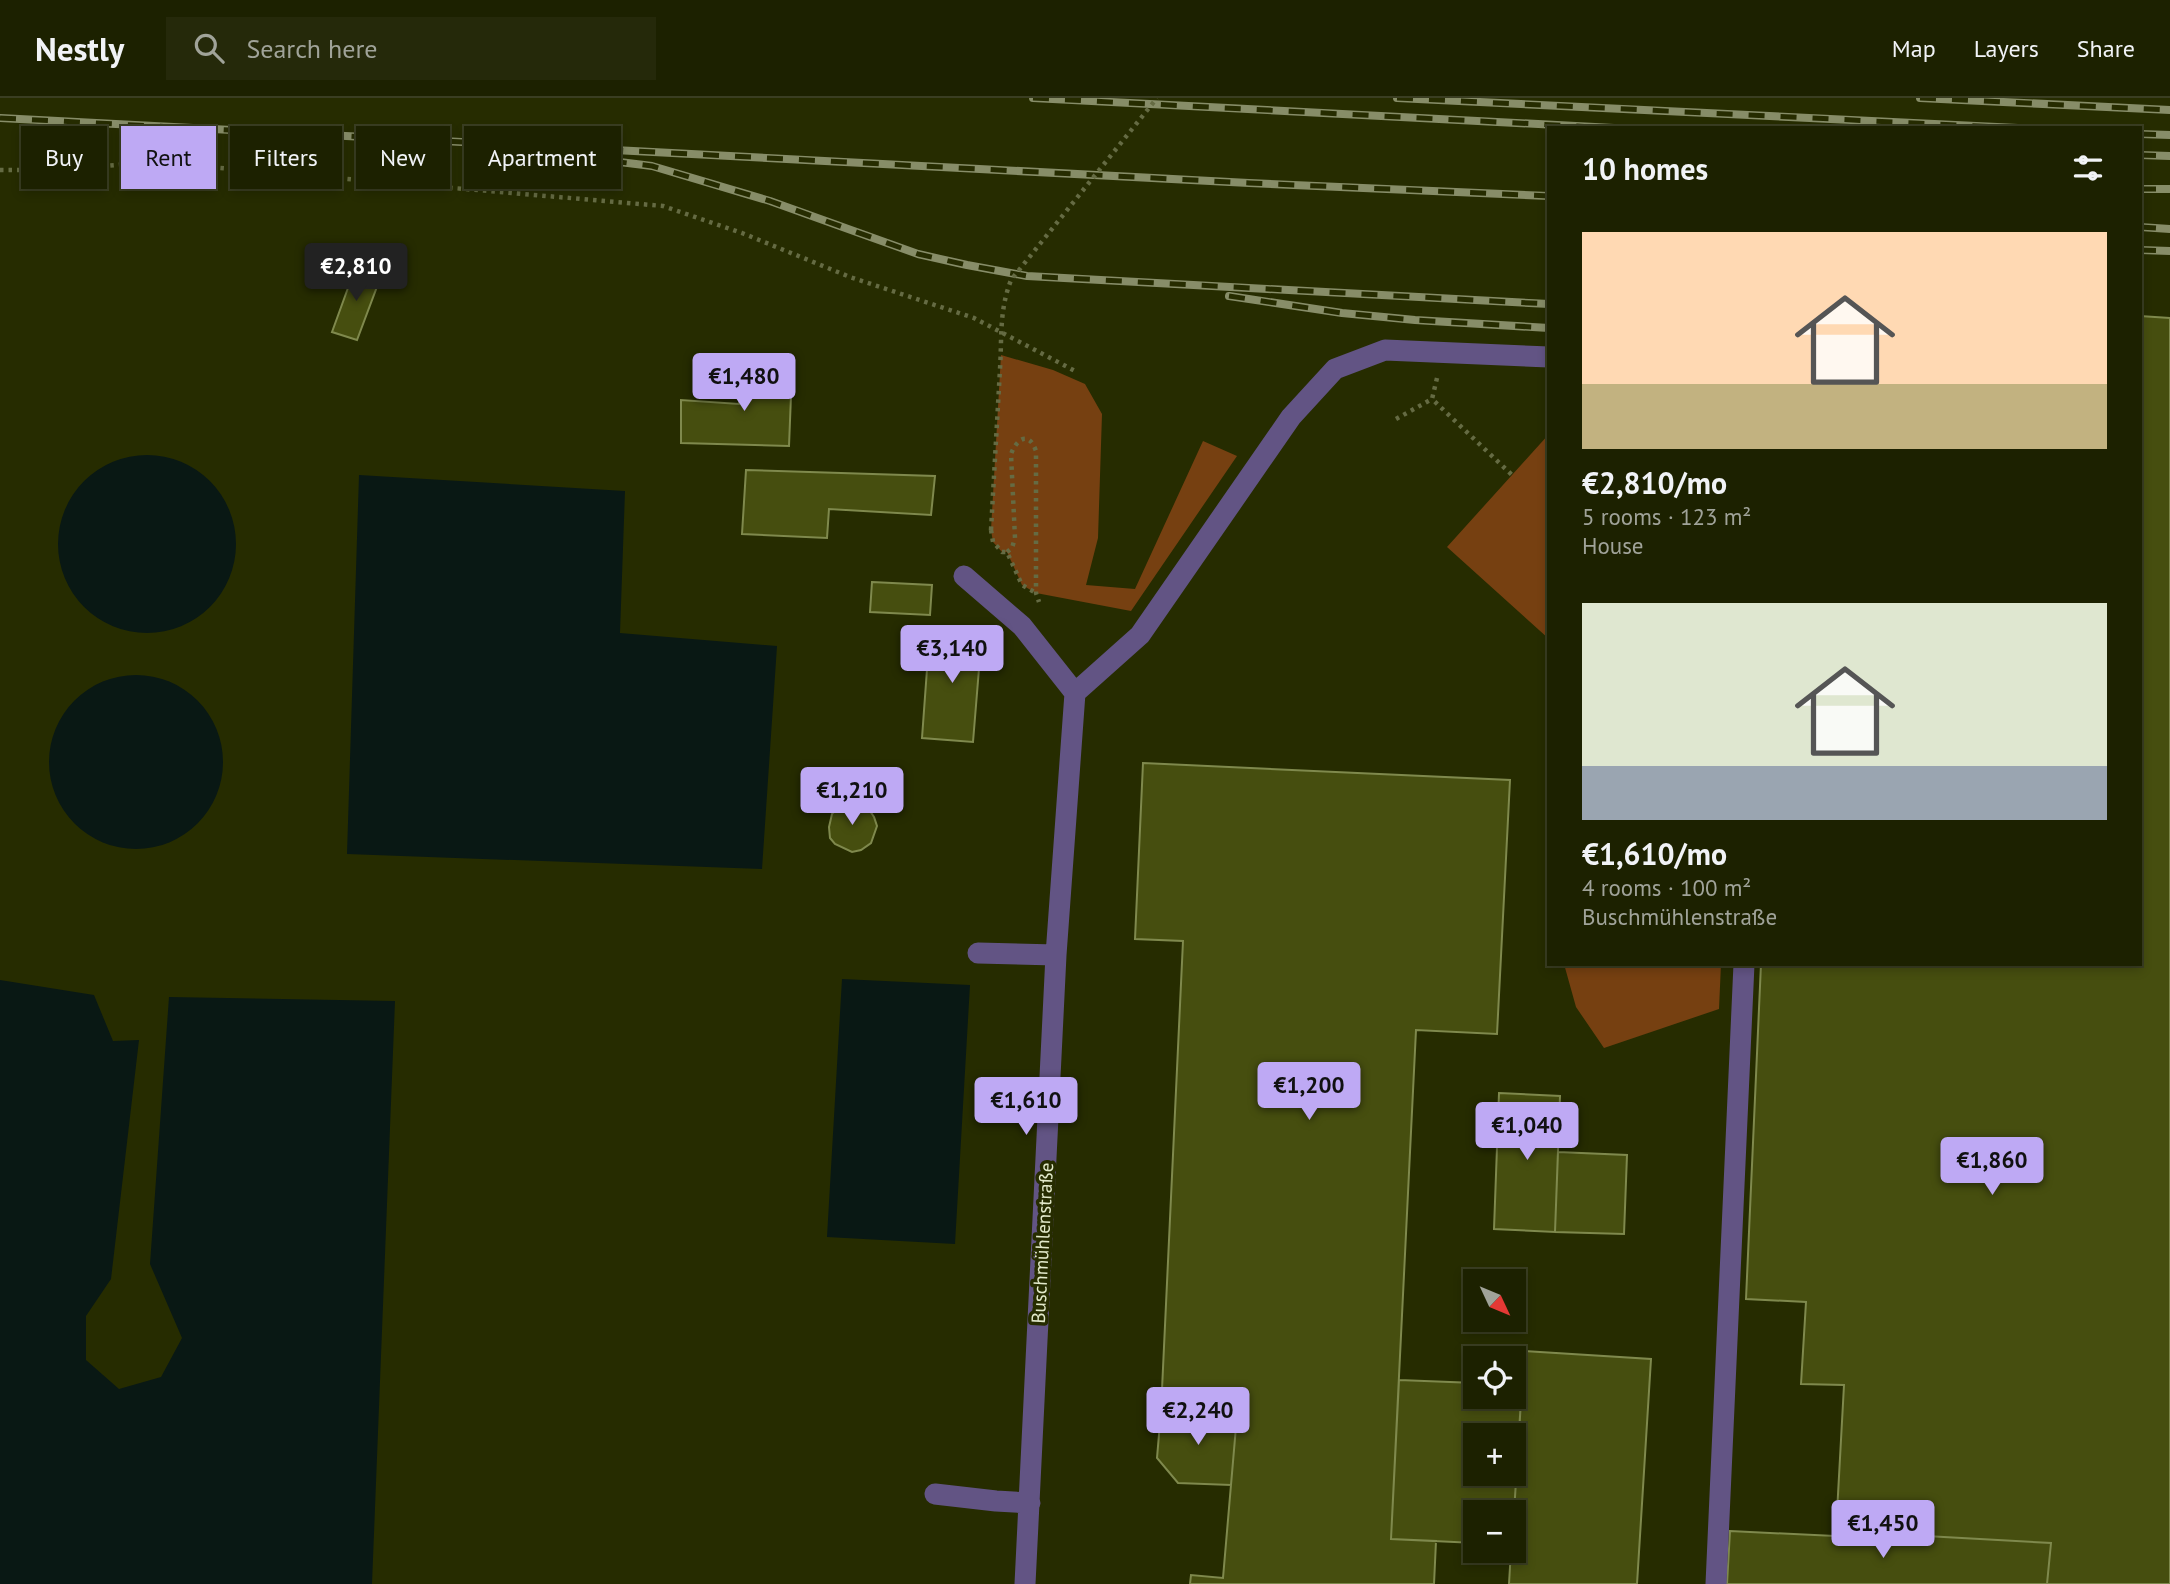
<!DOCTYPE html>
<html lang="en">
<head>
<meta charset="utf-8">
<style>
  :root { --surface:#1c2100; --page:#25290a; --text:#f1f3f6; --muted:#a0a399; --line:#3a3e22; --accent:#bea9f4 }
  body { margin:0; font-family:"PT Sans",sans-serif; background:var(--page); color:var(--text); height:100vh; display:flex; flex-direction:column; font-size:26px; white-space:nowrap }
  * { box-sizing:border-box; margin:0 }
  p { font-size:23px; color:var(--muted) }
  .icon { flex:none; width:38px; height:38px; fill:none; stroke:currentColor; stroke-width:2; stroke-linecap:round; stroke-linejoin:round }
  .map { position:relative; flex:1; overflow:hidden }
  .drawer { position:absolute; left:1547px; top:28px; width:595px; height:840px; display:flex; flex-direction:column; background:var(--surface); border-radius:0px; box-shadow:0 4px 10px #0003,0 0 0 2px var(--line) }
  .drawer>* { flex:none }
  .hud { position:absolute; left:21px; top:28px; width:665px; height:63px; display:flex; gap:14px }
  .needle { width:46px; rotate:134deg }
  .fabs { position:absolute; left:1463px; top:1171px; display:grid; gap:14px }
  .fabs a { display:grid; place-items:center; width:63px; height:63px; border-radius:0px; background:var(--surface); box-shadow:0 4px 10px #0003,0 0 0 2px var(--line); font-size:35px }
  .price { position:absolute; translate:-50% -60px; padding:0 16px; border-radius:7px; background:var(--accent); color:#111; font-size:23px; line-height:46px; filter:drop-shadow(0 2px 4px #0008) }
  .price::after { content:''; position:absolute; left:50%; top:42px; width:21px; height:16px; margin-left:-10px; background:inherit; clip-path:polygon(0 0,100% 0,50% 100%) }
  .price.current { background:#222; color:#fff }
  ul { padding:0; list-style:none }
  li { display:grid; align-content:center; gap:14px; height:371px; padding:0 35px }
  li span { display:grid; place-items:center; height:217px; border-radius:0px; color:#555 }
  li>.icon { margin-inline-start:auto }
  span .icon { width:126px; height:126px; fill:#fffc; stroke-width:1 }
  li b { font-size:30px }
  h2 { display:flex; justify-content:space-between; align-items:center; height:84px; padding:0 35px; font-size:30px }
  .tag { padding:0 24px; border-radius:0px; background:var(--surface); box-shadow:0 4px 10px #0003,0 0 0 2px var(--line); font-size:24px; line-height:63px }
  .tag.current { background:var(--accent); color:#111 }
  header { display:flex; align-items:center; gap:42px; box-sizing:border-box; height:98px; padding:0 35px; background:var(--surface); border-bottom:2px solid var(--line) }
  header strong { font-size:33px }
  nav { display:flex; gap:38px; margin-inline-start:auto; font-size:24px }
  .search { width:490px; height:63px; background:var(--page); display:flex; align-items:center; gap:18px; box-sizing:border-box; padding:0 24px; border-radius:0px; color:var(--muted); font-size:26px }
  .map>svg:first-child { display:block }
  .green { fill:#764011 }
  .water { fill:#091814 }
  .building { fill:#464e0f; stroke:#7f894d; stroke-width:2; fill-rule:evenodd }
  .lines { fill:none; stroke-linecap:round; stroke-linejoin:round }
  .path { stroke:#656b43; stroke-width:4.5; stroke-dasharray:3.5 5; stroke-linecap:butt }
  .minor { stroke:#625484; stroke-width:21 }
  .rail-casing { stroke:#878d68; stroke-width:8 }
  .rail { stroke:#262c00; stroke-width:5; stroke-dasharray:16; stroke-linecap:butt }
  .path-bridge { stroke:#656b43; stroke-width:4.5; stroke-dasharray:3.5 5; stroke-linecap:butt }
  .labels { text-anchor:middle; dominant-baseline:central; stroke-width:7; stroke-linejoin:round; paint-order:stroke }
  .street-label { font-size:19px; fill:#e3eacb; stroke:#262c00 }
</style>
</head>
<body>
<header>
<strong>Nestly</strong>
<div class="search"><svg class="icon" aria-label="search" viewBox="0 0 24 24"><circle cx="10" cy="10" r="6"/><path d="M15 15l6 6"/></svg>Search here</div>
<nav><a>Map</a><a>Layers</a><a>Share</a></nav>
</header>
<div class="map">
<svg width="2170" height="1486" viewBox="0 0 2170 1486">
  <rect width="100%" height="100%" fill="#262c00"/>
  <path class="green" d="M1001 257 1053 272 1085 286 1102 316 1098 440 1086 487 1135 491 1203 343 1237 358 1131 513 1036 495 1022 487 1007 454H1002L993 444 991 432Z
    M1549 336V541L1447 449Z
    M1564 866H1721L1719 911 1604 950 1576 909Z"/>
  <path class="water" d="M58 446a89 89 0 1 1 178 0a89 89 0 1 1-178 0Z
    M359 377 625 393 620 535 777 548 762 771 347 756Z
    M49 664a87 87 0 1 1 174 0a87 87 0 1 1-174 0Z
    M842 881 970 887 955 1146 827 1139Z
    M0 882 94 897 113 943 139 942 111 1181 86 1218V1262L119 1291 161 1279 182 1240 150 1166 169 899 395 903 372 1486H0Z"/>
  <path class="building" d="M356 168 381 178 357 242 332 234Z
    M2140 218 2170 220V1486H2047L2051 1445 1836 1433 1844 1287 1801 1286 1806 1204 1746 1201 1761 866H2140Z
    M741 270 792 272 789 348 681 345V302L739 306Z
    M746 372 935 378 931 417 829 411 827 440 742 436Z
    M872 484 932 487 930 517 870 514Z
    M930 530 982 534 973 644 922 640Z
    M1143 665 1510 682 1497 936 1416 932 1391 1441 1436 1443 1434 1486H1190L1191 1477 1223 1480 1237 1317 1161 1313 1183 843 1135 841Z
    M849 703 868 710 874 719 877 728 871 745 861 752 852 754 835 746 830 740 829 729 832 716 838 709Z
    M1499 995 1560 998 1555 1134 1494 1131Z
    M1558 1054 1627 1057 1624 1136 1555 1134Z
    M1524 1253 1651 1261 1637 1486H1509L1511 1452H1514V1415Z
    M1399 1282 1475 1285V1298H1514V1287H1522L1514 1415 1475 1414V1445L1391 1441ZM1475 1337H1514V1376H1475Z
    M1161 1313 1237 1317 1231 1387 1178 1385 1157 1360Z
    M1730 1433 1835 1438 1836 1433 2051 1445 2047 1486H1727Z"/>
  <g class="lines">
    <path class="path" d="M0 72H58L150 64 663 108 742 135 850 179 974 220 1077 274
      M1437 280 1432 301 1512 377
      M1396 321 1432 301
      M991 432 993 444 1002 454H1007L1022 487 1036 495
      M1007 454 1012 450 1015 440 1011 356C1017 340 1029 333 1036 353V495L1039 504"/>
    <path class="minor" d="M964 478 1022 528 1075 595
      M1075 595 1140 537 1291 319 1335 271 1385 252 1549 259
      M978 855 1056 857
      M935 1396 996 1403 1030 1405
      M1025 1486 1056 857 1075 595
      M1716 1486 1744 866"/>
    <g class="rail-casing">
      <path id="rail" d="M1033 0 1614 30
        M1397 0 2018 30
        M1920 0 2170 12
        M0 20 1249 85 1549 98
        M2140 36 2170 37
        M2140 57 2170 58
        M579 59 652 68 770 103 918 156 967 167 1027 178 1549 206
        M2140 91H2170
        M2140 129 2170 131
        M2140 152 2170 153
        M1229 198 1342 215 1415 222 1549 230"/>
    </g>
    <use href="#rail" class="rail"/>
    <path class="path-bridge" d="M991 432C994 378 997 325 1000 271 1002 239 999 213 1011 182L1157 0"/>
  </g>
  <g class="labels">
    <g class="street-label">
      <text transform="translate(1042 1145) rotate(-87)">Buschmühlenstraße</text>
    </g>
  </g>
</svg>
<div class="fabs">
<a><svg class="needle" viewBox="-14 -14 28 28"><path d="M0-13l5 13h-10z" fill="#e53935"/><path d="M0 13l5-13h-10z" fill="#a0a399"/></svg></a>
<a><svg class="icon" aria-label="locate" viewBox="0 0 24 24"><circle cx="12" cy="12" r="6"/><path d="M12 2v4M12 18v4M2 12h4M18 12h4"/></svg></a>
<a>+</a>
<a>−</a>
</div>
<b class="price current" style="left:356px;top:205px">€2,810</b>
<b class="price" style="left:744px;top:315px">€1,480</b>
<b class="price" style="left:952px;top:587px">€3,140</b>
<b class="price" style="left:852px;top:729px">€1,210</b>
<b class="price" style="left:1309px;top:1024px">€1,200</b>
<b class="price" style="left:1026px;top:1039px">€1,610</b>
<b class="price" style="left:1527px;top:1064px">€1,040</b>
<b class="price" style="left:1992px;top:1099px">€1,860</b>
<b class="price" style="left:1198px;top:1349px">€2,240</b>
<b class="price" style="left:1883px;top:1462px">€1,450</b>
<div class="hud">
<a class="tag">Buy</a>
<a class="tag current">Rent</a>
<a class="tag">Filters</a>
<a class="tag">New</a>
<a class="tag">Apartment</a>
</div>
<section class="drawer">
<h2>10 homes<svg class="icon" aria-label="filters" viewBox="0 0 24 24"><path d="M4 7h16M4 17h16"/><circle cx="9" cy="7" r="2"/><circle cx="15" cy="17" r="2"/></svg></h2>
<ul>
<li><span style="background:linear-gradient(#ffd9b3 70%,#c2b280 0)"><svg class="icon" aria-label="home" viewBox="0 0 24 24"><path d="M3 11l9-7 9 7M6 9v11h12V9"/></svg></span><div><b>€2,810/mo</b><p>5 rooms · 123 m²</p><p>House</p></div></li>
<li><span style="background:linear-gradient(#dfe7d0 75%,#9aa5b1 0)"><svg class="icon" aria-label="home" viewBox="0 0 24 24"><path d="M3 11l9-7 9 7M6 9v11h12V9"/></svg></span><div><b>€1,610/mo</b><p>4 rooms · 100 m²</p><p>Buschmühlenstraße</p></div></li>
</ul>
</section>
</div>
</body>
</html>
